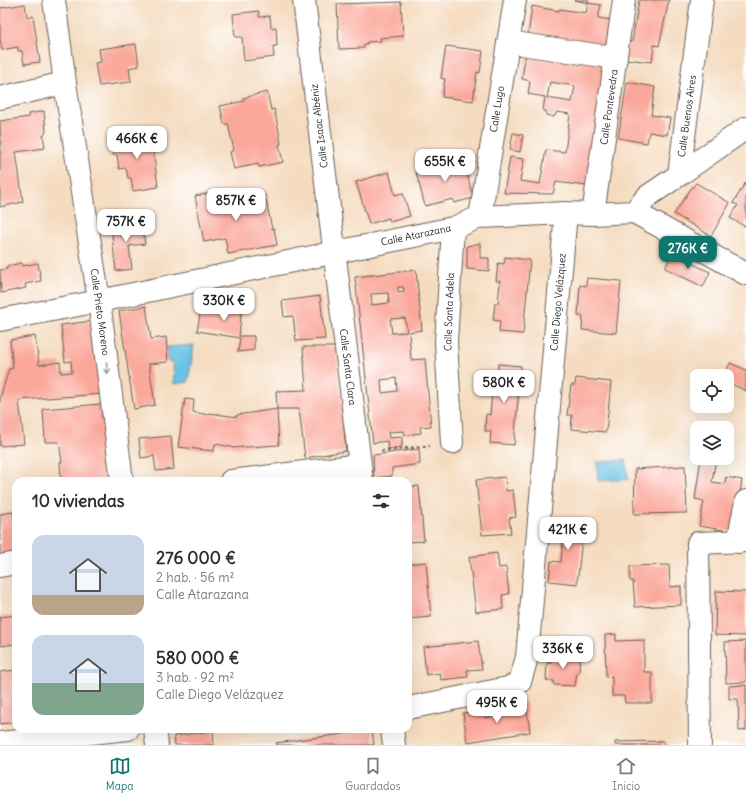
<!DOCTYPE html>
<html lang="es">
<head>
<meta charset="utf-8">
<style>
  :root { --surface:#fff; --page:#f7f7f7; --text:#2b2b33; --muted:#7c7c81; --line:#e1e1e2; --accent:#0f766e }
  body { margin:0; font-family:Delius,sans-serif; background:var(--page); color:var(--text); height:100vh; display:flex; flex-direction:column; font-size:15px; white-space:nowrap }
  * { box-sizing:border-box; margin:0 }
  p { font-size:13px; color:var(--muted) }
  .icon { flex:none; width:22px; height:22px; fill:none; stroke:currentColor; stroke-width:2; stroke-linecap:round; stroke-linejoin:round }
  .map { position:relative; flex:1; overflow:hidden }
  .panel { position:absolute; left:12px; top:477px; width:400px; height:256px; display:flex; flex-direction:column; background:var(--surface); border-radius:12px; box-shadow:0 4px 16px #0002 }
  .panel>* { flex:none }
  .tools { position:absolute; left:690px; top:369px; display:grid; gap:8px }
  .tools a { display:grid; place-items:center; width:44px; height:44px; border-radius:8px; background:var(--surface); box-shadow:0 4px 16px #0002; font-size:20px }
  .price { position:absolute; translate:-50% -34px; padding:0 9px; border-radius:8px; background:#fff; color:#222; font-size:13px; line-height:26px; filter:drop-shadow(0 1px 2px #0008) }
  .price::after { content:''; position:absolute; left:50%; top:24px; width:12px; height:9px; margin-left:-6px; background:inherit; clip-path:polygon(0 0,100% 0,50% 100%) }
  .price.current { background:var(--accent); color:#fff }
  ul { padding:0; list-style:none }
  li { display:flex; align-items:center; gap:12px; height:100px; padding:0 20px }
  li span { display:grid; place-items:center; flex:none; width:112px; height:80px; border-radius:12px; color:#555 }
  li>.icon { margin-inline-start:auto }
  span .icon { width:48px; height:48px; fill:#fffc; stroke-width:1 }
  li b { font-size:17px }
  h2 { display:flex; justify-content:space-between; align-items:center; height:48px; padding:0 20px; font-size:17px }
  .dock { display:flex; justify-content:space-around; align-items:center; height:56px; border-top:1px solid var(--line); background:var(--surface); font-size:11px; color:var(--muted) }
  .dock a { display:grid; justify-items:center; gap:2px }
  .dock .current { color:var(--accent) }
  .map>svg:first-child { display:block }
  .water { fill:#66c2e4; stroke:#416f80 }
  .building { fill:#fba79a; fill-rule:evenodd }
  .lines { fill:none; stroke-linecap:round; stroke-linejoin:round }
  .minor-casing { stroke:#685f55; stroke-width:24 }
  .tertiary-casing { stroke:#685f55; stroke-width:24 }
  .path { stroke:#685f55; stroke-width:2.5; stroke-dasharray:3 3; stroke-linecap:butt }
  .minor { stroke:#fff; stroke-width:22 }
  .tertiary { stroke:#fff; stroke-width:22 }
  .oneway { stroke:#999 }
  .labels { text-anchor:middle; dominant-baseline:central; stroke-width:4; stroke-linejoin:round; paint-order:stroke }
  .street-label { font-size:10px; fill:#1c1c1c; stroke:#fff }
</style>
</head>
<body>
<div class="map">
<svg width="746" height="745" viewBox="0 0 746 745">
  <rect width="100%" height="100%" fill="#fff"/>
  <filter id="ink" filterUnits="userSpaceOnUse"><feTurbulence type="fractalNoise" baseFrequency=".025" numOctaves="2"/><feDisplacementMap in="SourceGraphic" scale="8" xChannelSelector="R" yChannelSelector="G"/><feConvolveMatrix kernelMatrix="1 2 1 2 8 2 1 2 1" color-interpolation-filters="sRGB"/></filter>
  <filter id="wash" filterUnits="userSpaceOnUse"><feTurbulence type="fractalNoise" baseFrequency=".012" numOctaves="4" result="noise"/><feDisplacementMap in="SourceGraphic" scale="16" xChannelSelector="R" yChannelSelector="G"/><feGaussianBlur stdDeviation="0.9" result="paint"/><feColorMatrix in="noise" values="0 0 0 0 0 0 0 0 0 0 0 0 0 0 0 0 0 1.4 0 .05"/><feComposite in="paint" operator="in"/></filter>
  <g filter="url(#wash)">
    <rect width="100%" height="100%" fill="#f5dcc0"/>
    <path class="water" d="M194 345 188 382 174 384 173 362H168L167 347Z
      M626 460 628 479 598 481 597 462Z"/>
    <g id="blocks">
      <path class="building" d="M574 0H588V3Z
        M639 0H669L659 46 654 45 652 62 625 59 628 41 632 42Z
        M401 2 403 36 380 38 381 41 367 42V44H364V48L339 49 337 4Z
        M588 3 601 5 598 18 612 20 608 48 528 36 532 6 559 11V9L586 13Z
        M25 4 27 17 33 16 40 62 24 64 22 51H18V47L2 50 0 39V8Z
        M259 11V17L270 16 271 28 276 27 277 46H273L274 57 244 61 242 37H235L233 14Z
        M136 44 139 66 129 68 131 82 99 86 95 63 101 62 99 49Z
        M446 46 483 51 480 73 477 72 473 101 442 97 445 79 441 78Z
        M526 51 606 65 587 186 556 182 553 194 504 193 510 157 524 159 520 181 540 184 546 150 565 152 570 114 557 112 554 117 546 115V111H543L545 97 528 94 530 81 522 79ZM550 82 575 86 572 102 547 98Z
        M627 82 655 87 651 115 670 118 667 135 649 132 647 143 618 138Z
        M267 92 271 110 274 109 278 127 281 144 279 145 283 162 259 167 258 164 234 169 230 152 234 150 228 124H224L220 106 244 101 243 98Z
        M44 111 46 131 45 134 43 135 45 148 16 152 23 202 0 207V155L1 154 0 121 29 117 28 114Z
        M151 133 158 187 133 191 131 178H128L126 168 119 169 117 155H113L111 142 123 141V136Z
        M513 133 523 135 520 152 510 150Z
        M463 156 473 198 454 203 453 199 425 206 416 172 439 166 438 164Z
        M389 172 395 195 403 193 410 216 390 222 389 218 369 224 356 182Z
        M746 182V227L730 218 738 205 733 203Z
        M696 183 730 203 711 236 674 214 690 190Z
        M222 191 224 203 265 195 272 229 274 228 277 245 228 254 225 238 204 242 195 196Z
        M142 222 145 244 129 246 132 269 116 271 111 226Z
        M480 243V258H489V271L467 269V246Z
        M672 254 710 272 703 287 665 268Z
        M505 257 530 260 523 334 499 332 500 321 493 320 495 303 498 304 499 293 500 281H496L498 263 504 264Z
        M22 263V266L38 263 41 281 25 284 26 288 1 293 0 270 7 269V266Z
        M416 270 422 330 409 332 411 360 425 359 431 426 420 427 421 433 405 435 404 431 388 432 389 438 402 437V447L388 449 387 441 373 443 355 277ZM398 287H403L404 292 398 293ZM388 293 389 303 372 305 371 294ZM405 318 407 332 392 333 390 319ZM396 378 397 391 382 393 381 380Z
        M587 278 621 281 616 333 582 330 583 316H578L580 285 586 286Z
        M320 296 325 339 296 341 293 316 284 317 282 301Z
        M203 298 242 305 239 336H254V350L238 352 240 338 197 331Z
        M146 306 151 339 166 337 168 362 149 364 155 405 134 409 119 311Z
        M92 321 103 394 19 400 24 444 0 446V398L9 369 13 368 10 340 35 336 39 365 60 362 61 373 72 372 71 361 65 362 61 325Z
        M303 347H336L342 405 346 451 305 458 299 409H277L279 445 232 448V447L215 444 214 451 178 447 185 399 194 400 193 412 209 415V413L237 417V415L277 409 276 391 306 390Z
        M730 363 746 370V391L727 382V376H724Z
        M498 364 521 366 514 445 490 443 491 431H485L486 414 490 415 492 392H489L490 374 497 375Z
        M576 378 611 382 606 432 571 429 572 415H567L571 385H575Z
        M101 404 102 419H105L113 481H78V478L61 480 60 462H62L59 442H45L43 409Z
        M171 436 174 469 156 471 154 456 141 458 139 439Z
        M419 449 420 464 392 468V476L374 478 373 455Z
        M701 458H716L712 482 725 484 726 477 742 480 734 532 699 526 704 501 695 499Z
        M685 466 687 513 634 514 635 469Z
        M505 477 506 491 513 490 516 517 509 518 511 533 482 535 476 480Z
        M419 486 424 541 408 542V487Z
        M13 512 15 528H16V555L0 557V514Z
        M555 518 584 521 577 584 549 581 551 561 561 562 563 540 553 539Z
        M497 553 499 568 506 567 509 594 502 595 503 609 476 612 469 557Z
        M426 562 431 617 408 619V564Z
        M669 565 670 587 681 586V605L635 607 633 581H630V566Z
        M716 591 746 592V636L715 635Z
        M16 615V644L0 646V617Z
        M616 634V641L644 640V672H652V703H625L624 696H612V676L606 677 605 635Z
        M478 641 482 669 467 670 468 677 441 680 440 673 426 675 423 647Z
        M746 641V682L726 683 725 642Z
        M547 655 580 658 579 672H577L575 686 554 685V681L546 680 547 663H551V662L547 661Z
        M16 670V722L0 724V672Z
        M746 685V730L739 731 738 699H729V686Z
        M526 703 530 732 467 742 463 713 483 710 485 718 507 714 506 706Z
        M372 730 374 745H277L276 743Z
        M213 731 214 745H175L174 736Z
        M664 741V745H615V742Z"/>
    </g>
  </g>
  <g filter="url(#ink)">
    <use href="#blocks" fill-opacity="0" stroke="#685f55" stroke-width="1"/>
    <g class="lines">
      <g class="minor-casing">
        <path id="minor" d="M304 0 362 481
          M508 42 616 58
          M0 98 65 83
          M679 175 746 128
          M634 212 648 196 679 175 702 0
          M593 214 624 0
          M480 217 515 0
          M0 320 99 301 453 228 480 217 566 213 593 214 634 212 746 274
          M452 443 446 342 453 228
          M231 481 360 465
          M738 542 746 501
          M0 566 16 563
          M408 708 508 688 520 682 527 657 566 213
          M392 729 394 745
          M0 743 128 729
          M700 745 698 543 746 541"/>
      </g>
      <g class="tertiary-casing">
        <path id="tertiary" d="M54 0 65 83 99 301 122 481
          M155 729 157 745"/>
      </g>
      <path class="path" d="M381 451 430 446"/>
      <use href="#minor" class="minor"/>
      <use href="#tertiary" class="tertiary"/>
    </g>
    <defs><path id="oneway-shaft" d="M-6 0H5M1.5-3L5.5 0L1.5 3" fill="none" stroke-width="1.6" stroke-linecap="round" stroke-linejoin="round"/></defs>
    <use class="oneway" href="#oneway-shaft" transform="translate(107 368) rotate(83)"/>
  </g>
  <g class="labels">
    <g class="street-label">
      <text transform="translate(609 107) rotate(-82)">Calle Pontevedra</text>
      <text transform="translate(497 109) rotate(-81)">Calle Lugo</text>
      <text transform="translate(687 116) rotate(-82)">Calle Buenos Aires</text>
      <text transform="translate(319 126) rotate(-97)">Calle Isaac Albéniz</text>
      <text transform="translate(416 235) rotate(-12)">Calle Atarazana</text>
      <text transform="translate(558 302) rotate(-85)">Calle Diego Velázquez</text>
      <text transform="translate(100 312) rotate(82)">Calle Prieto Moreno</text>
      <text transform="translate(449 312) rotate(-88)">Calle Santa Adela</text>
      <text transform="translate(348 367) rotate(83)">Calle Santa Clara</text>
    </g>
  </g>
</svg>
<div class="tools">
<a><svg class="icon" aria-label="locate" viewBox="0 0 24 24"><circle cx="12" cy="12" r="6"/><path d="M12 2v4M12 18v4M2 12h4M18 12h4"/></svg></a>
<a><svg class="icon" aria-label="layers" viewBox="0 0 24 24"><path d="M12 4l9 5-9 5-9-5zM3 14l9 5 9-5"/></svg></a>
</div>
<b class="price" style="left:137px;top:160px">466K €</b>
<b class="price" style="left:445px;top:183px">655K €</b>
<b class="price" style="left:236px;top:222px">857K €</b>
<b class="price" style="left:126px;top:243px">757K €</b>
<b class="price current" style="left:688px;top:270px">276K €</b>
<b class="price" style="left:224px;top:322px">330K €</b>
<b class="price" style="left:504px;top:404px">580K €</b>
<b class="price" style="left:568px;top:551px">421K €</b>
<b class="price" style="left:563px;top:670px">336K €</b>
<b class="price" style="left:497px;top:724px">495K €</b>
<section class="panel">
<h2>10 viviendas<svg class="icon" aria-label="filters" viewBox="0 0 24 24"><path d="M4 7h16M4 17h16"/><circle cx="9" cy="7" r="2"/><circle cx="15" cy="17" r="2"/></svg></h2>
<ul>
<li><span style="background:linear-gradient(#c9d6e8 75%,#b9a48a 0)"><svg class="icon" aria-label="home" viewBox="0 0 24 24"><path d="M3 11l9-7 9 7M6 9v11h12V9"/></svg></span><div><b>276 000 €</b><p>2 hab. · 56 m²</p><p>Calle Atarazana</p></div></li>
<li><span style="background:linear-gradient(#c9d6e8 60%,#7fa58c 0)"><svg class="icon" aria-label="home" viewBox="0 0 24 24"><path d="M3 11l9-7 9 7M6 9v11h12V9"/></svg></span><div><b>580 000 €</b><p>3 hab. · 92 m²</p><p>Calle Diego Velázquez</p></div></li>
</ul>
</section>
</div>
<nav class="dock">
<a class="current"><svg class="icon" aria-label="map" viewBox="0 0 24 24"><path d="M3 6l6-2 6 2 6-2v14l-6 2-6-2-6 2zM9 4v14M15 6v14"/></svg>Mapa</a>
<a><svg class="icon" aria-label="saved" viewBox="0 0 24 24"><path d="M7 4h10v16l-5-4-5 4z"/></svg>Guardados</a>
<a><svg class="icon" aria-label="home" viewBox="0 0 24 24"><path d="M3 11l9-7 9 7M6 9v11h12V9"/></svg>Inicio</a>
</nav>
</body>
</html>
